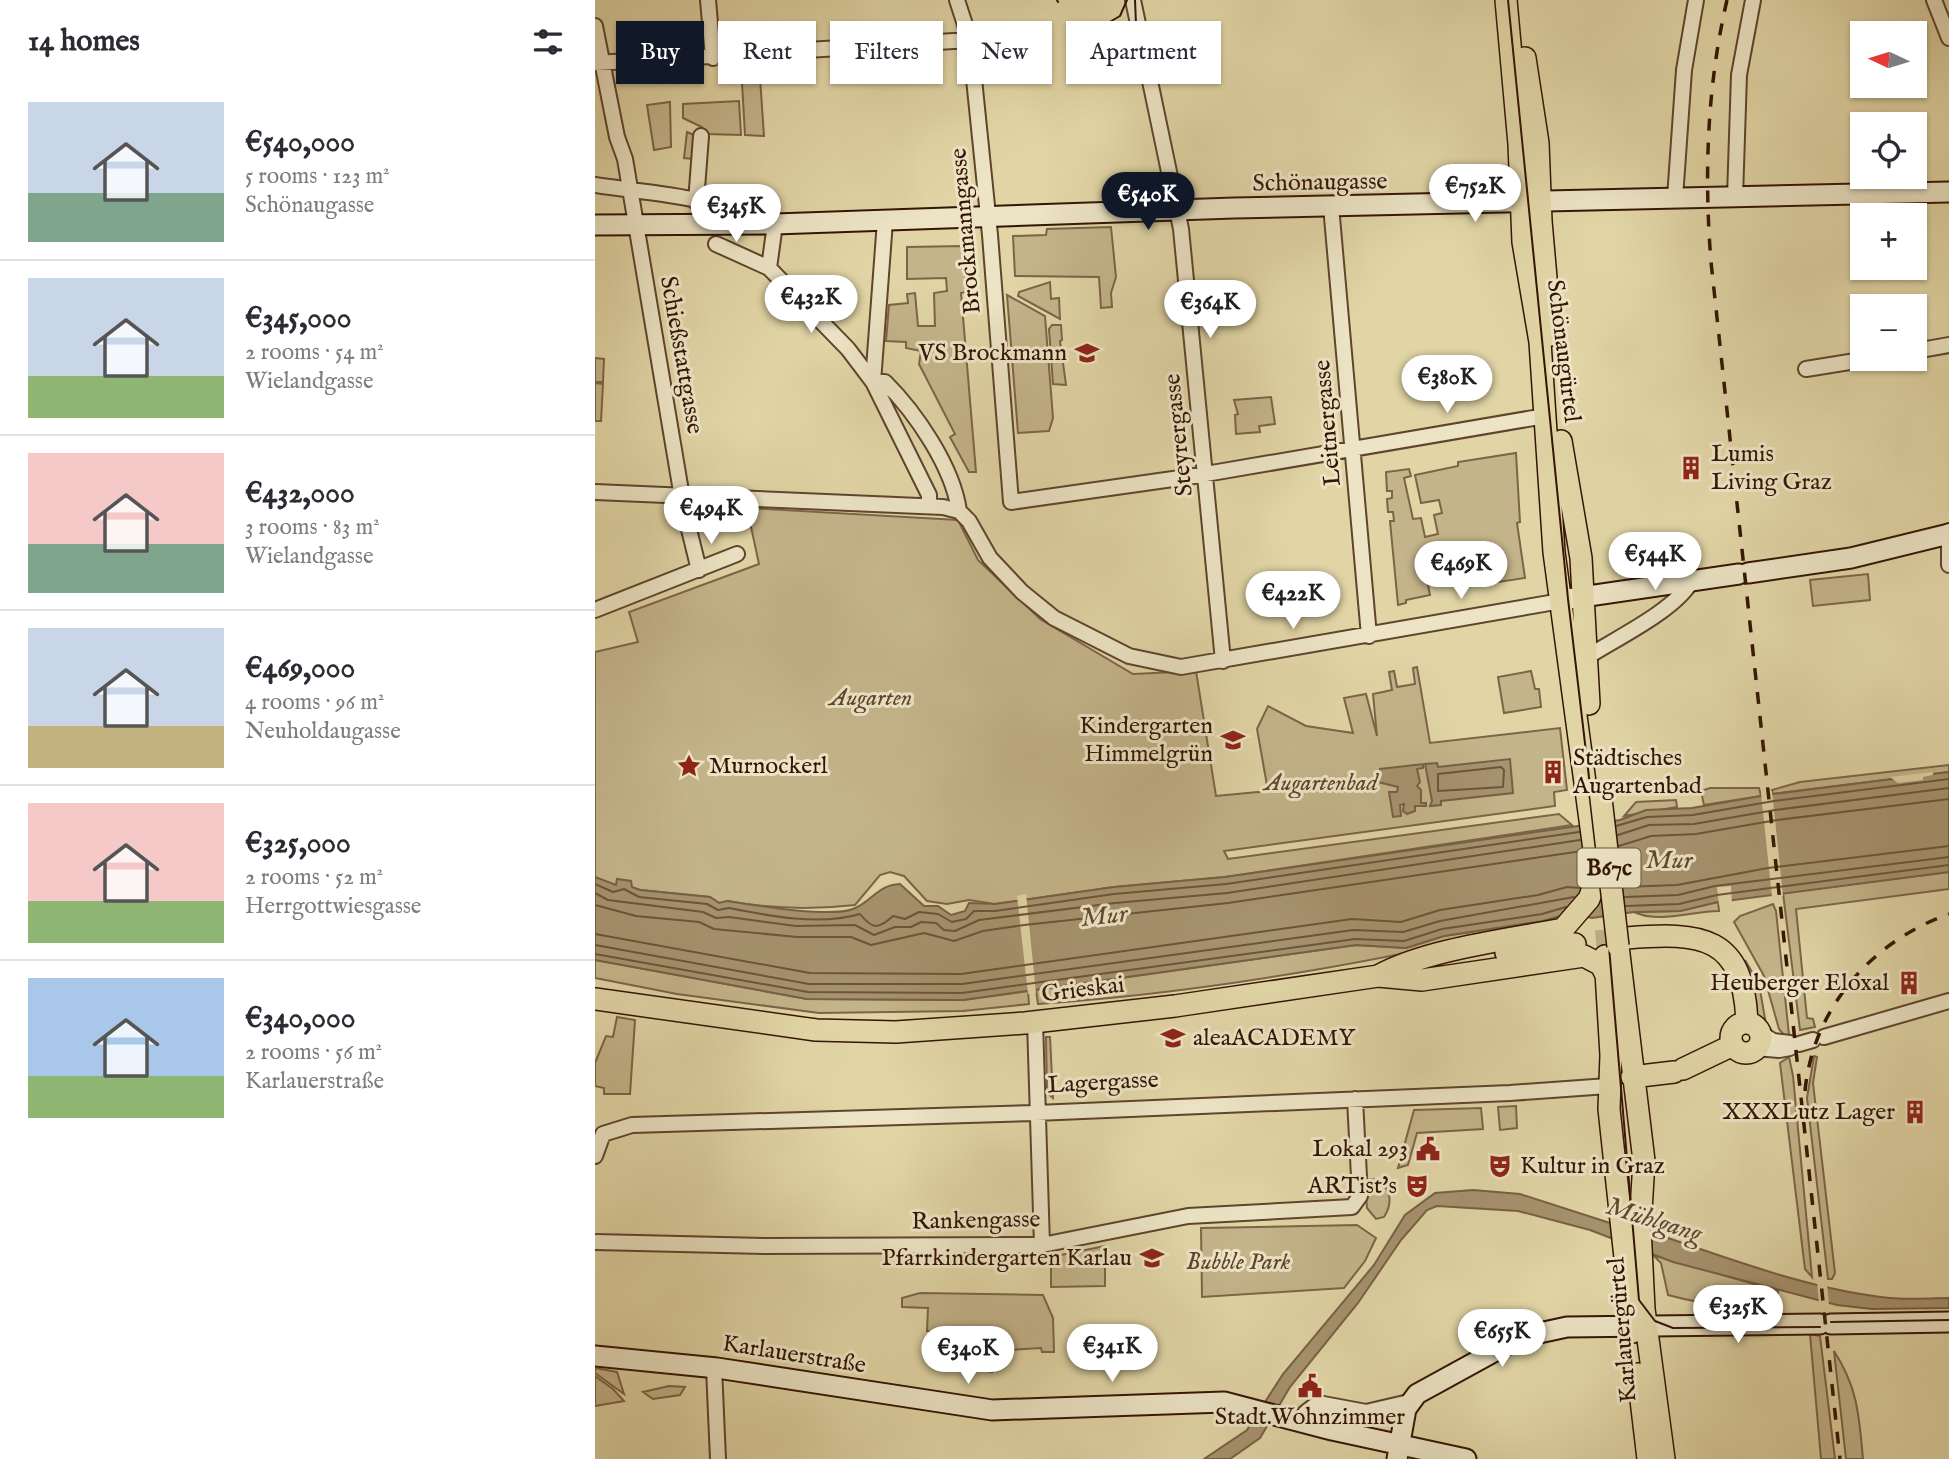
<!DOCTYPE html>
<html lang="en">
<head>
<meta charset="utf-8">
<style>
  :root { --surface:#fff; --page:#f7f7f7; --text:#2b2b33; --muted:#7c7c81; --line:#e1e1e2; --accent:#111827 }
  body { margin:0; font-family:"IM FELL English",serif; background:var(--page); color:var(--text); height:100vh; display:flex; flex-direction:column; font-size:26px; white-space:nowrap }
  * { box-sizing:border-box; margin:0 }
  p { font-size:23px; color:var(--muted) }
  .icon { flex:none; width:38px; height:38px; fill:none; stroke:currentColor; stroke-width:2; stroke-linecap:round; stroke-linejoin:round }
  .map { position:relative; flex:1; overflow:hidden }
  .drawer { display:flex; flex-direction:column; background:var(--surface); width:595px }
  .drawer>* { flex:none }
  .banner { position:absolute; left:21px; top:21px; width:665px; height:63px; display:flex; gap:14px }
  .needle { width:46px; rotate:274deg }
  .fabs { position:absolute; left:1255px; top:21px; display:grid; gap:14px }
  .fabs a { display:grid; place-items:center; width:77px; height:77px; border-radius:0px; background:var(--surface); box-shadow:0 2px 5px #0004; font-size:35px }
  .price { position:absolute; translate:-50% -60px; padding:0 16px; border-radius:24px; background:#fff; color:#222; font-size:23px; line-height:46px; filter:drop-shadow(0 2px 4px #0008) }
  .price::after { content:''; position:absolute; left:50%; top:42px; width:21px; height:16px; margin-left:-10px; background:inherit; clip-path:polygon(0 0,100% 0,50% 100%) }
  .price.current { background:var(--accent); color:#fff }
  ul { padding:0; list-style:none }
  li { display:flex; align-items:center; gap:21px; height:175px; padding:0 28px }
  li+li { border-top:2px solid var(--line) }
  li span { display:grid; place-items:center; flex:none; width:196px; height:140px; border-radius:0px; color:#555 }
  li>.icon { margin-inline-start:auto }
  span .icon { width:84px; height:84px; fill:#fffc; stroke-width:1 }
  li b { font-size:30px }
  h2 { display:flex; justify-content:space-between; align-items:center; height:84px; padding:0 28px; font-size:30px }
  .tag { padding:0 24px; border-radius:0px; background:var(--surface); box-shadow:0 2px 5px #0004; font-size:24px; line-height:63px }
  .tag.current { background:var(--accent); color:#fff }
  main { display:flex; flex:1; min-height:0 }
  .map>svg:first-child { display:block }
  .green { fill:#c4b48a; stroke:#7c6447; stroke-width:2 }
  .water { fill:#a6936f; stroke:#786044; stroke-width:2 }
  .pier { fill:#e1d5a6 }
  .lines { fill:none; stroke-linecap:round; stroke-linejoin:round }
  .shore { stroke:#6d543a; stroke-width:2 }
  .primary-tunnel { stroke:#beae86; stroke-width:21; stroke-dasharray:21 10; stroke-linecap:butt }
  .street-casing { stroke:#5f442c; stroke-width:18 }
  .secondary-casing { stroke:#341404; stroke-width:23 }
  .primary-casing { stroke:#341404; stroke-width:24 }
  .street { stroke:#ece4c5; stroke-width:14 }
  .secondary { stroke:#ece4c5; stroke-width:19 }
  .primary { stroke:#e1d5a6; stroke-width:21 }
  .tram { stroke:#341404; stroke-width:2 }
  .rail { stroke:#341404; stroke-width:3.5; stroke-dasharray:12 12; stroke-linecap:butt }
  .primary-bridge-casing { stroke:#341404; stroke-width:24; stroke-linecap:butt }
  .primary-bridge { stroke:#e1d5a6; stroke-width:21 }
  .labels { text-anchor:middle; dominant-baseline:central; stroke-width:6; stroke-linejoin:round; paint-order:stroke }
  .shield { fill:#ece4c5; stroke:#6b523e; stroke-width:2 }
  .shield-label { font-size:23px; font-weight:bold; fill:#341404 }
  .street-label { font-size:24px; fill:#341404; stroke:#ece4c5 }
  .poi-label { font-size:24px; fill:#341404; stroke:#ece4c5; text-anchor:end }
  .park-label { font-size:24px; font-style:italic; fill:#5f442c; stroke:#ece4c5 }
  .water-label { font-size:26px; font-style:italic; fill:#62472f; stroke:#ece4c5 }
</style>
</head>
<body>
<main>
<section class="drawer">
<h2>14 homes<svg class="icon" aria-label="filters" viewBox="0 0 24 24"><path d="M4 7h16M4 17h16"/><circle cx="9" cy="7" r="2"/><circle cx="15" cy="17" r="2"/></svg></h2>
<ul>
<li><span style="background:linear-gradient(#c9d6e8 65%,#7fa58c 0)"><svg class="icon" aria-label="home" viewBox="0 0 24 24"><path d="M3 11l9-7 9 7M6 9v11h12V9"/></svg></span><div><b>€540,000</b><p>5 rooms · 123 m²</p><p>Schönaugasse</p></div></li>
<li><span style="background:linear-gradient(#c9d6e8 70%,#8fb573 0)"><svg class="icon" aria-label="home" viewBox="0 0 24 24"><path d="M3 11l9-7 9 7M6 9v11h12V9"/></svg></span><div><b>€345,000</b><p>2 rooms · 54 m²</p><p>Wielandgasse</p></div></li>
<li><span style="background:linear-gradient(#f6c9c9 65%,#7fa58c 0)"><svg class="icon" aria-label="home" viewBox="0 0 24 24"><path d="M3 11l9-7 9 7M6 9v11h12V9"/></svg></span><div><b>€432,000</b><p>3 rooms · 83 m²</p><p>Wielandgasse</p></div></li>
<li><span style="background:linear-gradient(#c9d6e8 70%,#c2b280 0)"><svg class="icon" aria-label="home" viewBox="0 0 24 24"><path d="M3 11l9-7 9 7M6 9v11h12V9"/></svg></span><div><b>€469,000</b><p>4 rooms · 96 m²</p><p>Neuholdaugasse</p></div></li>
<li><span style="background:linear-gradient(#f6c9c9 70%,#8fb573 0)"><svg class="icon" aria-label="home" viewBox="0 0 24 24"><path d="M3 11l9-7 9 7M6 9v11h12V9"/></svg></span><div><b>€325,000</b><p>2 rooms · 52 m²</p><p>Herrgottwiesgasse</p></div></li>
<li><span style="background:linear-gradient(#a9c7e8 70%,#8fb573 0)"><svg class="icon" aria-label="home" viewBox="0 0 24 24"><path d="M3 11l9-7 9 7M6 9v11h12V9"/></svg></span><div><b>€340,000</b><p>2 rooms · 56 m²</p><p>Karlauerstraße</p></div></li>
</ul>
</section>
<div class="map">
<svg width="1354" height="1459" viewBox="0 0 1354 1459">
  <rect width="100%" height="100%" fill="#e1d5a6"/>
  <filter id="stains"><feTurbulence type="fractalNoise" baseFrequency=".00286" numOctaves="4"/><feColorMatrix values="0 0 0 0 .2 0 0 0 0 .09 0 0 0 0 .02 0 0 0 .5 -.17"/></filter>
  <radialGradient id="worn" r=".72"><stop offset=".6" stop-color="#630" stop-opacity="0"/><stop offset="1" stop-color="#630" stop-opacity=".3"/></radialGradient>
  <path class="green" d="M164 63 169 136 150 135 146 65Z
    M73 67 74 75 48 77 47 69Z
    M144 101 146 135 111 134 107 127 88 118V104Z
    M75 102 76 147 59 150 52 105Z
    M92 132 99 135 98 159 89 158Z
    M516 227 521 277 516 293 517 307 506 308 504 277 420 276 418 236 451 235 452 229Z
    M368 246 371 292 366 293 381 472H374L355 437 360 434 324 364 326 351 311 348V342L291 341 294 305 313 303 312 294 320 293 323 326H340L339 293 352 291 351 278 312 279V247Z
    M455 282 456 299 464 298 465 319 423 296 424 292Z
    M412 295 450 316 458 418 454 431 423 433Z
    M457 325H466L467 340 465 341 471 385 458 384 454 329Z
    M0 358 9 359 8 382H0Z
    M0 383 8 384 6 421H0Z
    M676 397 680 424 664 426 665 432 641 434 640 415 643 414 639 400Z
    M921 453 925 522 922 523 930 578 864 588 857 562 849 564 839 584 833 585 835 595 811 600V603L803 605 795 521H799L798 512H793L792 499 797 498V491H792L791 472 814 469 816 476 809 478 818 519 826 518 830 537 843 534 839 515 847 513 844 500 826 503 820 475 863 466V462Z
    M152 508 363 520 383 560 445 619 538 674 601 671 621 796 673 791 662 729 673 706 711 726 758 733 749 698 771 694 782 736 778 694 797 690 794 672 799 671 802 687 820 684 818 668 822 667 835 743 965 728 972 790 959 792 960 806 629 851 633 859 964 814 977 825 630 877 519 887 400 904 374 900 352 904 332 901 309 876 295 872 285 875 260 905C216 910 176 909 133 901L124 903 115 897 45 890 15 884 0 877V652L43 642 34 612 164 564Z
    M1273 574 1275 600 1218 606 1215 580Z
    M936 671 940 689H944L946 707 909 713 903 677Z
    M1354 765V772L1178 794 1177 790 1205 782Z
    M1115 788H1164L1166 796 1109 805 1106 791Z
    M1081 800 1082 807 1029 816 1041 802Z
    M1354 872V889L1201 909 1212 1018 1218 1019 1220 1027 1205 1030 1188 893Z
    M1123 902 1124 911C1096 911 1065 924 1039 912L1085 911Z
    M1178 904 1181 911 1194 1035H1189L1184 1029 1169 976 1139 922 1145 916Z
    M975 913 969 918C795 960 621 992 443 1004L441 990 761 945 811 948 849 936 948 921Z
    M0 960 212 999 368 1000 433 991 434 1004 368 1011 224 1013 82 994 0 978Z
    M1150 960 1164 984 1172 1030 1161 1015 1158 985Z
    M22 1017 40 1020 35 1094H9V1088L0 1086V1063L11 1036 18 1037Z
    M451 1037H455L458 1098 452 1093Z
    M1219 1056 1222 1057 1218 1083 1240 1273 1237 1279H1233L1212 1098Z
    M1194 1057 1198 1076 1217 1277 1210 1269 1185 1063Z
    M921 1106 922 1128 905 1130 903 1107Z
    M886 1108 888 1129 822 1133 813 1165 803 1168 819 1110Z
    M783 1179C796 1189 798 1203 789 1217L781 1219 772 1208 770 1183 772 1180Z
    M762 1225 781 1238 770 1261 749 1288 607 1297 606 1228Z
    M510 1246V1286L456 1287V1257Z
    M1058 1255 1183 1291V1297C1141 1309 1115 1306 1073 1295L1066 1263Z
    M325 1293 448 1295 458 1318 459 1352H447L446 1348 399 1351 397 1372 357 1364 359 1355 351 1353 350 1347 340 1346 341 1333 332 1331 333 1308 307 1307V1298Z
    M1215 1334 1225 1336 1240 1459H1226Z
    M1239 1351C1263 1388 1264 1416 1268 1459H1251Z
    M0 1368 22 1372 29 1394 0 1373Z
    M0 1376 18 1389 29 1401 0 1406Z
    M74 1386 90 1387 85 1395 58 1399 48 1392Z"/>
  <path class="water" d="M915 759 918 793 846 801V805L835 806 837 801 830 764 842 763 843 767Z
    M828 764V768L822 769 825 782 822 786 826 790V803H831V806H820V811L812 814 808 811 809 804 805 805 806 816 798 817 794 792H802L803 787 783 782 785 769Z
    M1354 772V872L1123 902 1085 911 1039 912 997 918 975 913 948 921 849 936 811 948 761 945 368 1000 212 999 0 960V877L21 885 22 879 36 881 37 887 45 890 115 897 124 903 132 901C158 905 235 918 258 909 277 902 282 885 305 884L329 906H343L356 915 370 911 374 903 400 904 519 887 630 877 1025 820 1051 810 1097 808 1178 794Z
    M878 1190 925 1194 1015 1223 1061 1232 1064 1235C1139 1260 1216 1290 1295 1298 1314 1300 1335 1298 1354 1298V1308L1277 1309 1242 1305 1078 1262 995 1230 923 1211 842 1206 832 1210 806 1240 763 1303 695 1387 665 1438 635 1459H609L652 1430 688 1374 779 1265 810 1215 840 1193Z"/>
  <path class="pier" d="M1338 772V775L1328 777V780L1303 783 1295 777Z
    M1177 791 1188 896 1177 897 1166 793Z
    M1136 886 1137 905H1124L1122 887Z
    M431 894 441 993 433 994 422 896Z
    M1222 1281 1232 1283 1234 1306 1224 1304Z"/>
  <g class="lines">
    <path class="shore" d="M906 767 909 770 908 787 843 791V774Z
      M1021 826 1052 817 1098 815 1179 801 1354 779
      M1023 835 1054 825 1099 824 1180 810 1354 788
      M1024 846 1056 836 1101 834 1182 820 1354 799
      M0 884 18 892 29 889 44 897 112 904 123 910 134 908C174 916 225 926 265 914 277 929 283 930 298 916L310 919 324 912 343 914 357 922 371 919 379 911H400L519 894 631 884 984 832
      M1028 887 1082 885 1173 868 1354 846
      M0 893 13 900 108 912 121 918 134 917 201 926 260 925 279 935 300 927H316L326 922 341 923 349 930 360 931 384 920 520 903 632 893 985 840
      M1030 897 1083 895 1120 886 1354 857
      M0 905 41 916 104 922 119 929 202 937H256L276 945 329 933 359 941 388 931 429 925 633 903 987 851
      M1031 906 1084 904 1122 895 1354 865
      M0 934 215 973 366 974 757 919 806 922 845 910 943 895 972 887 985 888
      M0 945 214 984H367L758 930 808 932 845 921 979 897
      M0 954 213 992 367 993 760 939 809 941 847 929 947 914 971 907"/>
    <path class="primary-tunnel" d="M1001 941 1032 938"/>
    <g class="street-casing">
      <path id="street" d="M113 0 118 58
        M362 0 375 40 395 235 416 502 599 476 950 416
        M538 0 586 229 628 661
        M1339 0 1354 38
        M0 26 22 137 30 159 89 509 104 570
        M1 63 375 40
        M0 185C49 193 122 195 162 224
        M1140 197 1144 75 1158 0
        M1080 198 1089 70 1101 0
        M101 202 106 136
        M736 206 774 636
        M121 244 174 268 253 349 278 382 334 495V506
        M174 268 180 224
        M1320 351 1354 345
        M1211 369 1273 359
        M278 382H290C321 413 358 467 364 511
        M278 382 290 221
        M0 492 348 507 364 511 374 521 395 558 427 592 459 618 534 656 586 667 966 601
        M1354 531V565
        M0 610 142 554
        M990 654H997C1026 636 1079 610 1096 582
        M440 1022 447 1245
        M1164 1032 1178 1041 1195 1043
        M1229 1037 1354 1001
        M1204 1044 1218 1040
        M1161 1048 1184 1050 1195 1048
        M0 1156 8 1134 37 1125 441 1113 915 1093 1013 1086
        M0 1242 171 1246 447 1245 593 1216 757 1207 765 1196 760 1099
        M119 1368 123 1459
        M707 1421 710 1413 723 1403 771 1412 814 1402"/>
    </g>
    <g class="secondary-casing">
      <path id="secondary" d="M0 225 180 224 639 208 1354 192
        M1153 573 1256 558 1354 534
        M973 599 1144 574
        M1236 1324 1354 1322
        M0 1356 122 1368 397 1410 629 1402 737 1430 871 1459
        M802 1459 811 1409 822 1394 926 1337 972 1327 1225 1324"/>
    </g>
    <g class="primary-casing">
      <path id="primary" d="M930 58 943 143 946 221 956 335
        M966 441 986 558 994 704
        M1032 938C1106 932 1149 935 1152 1023
        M1023 946 1049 1161 1045 1227 1049 1309 1069 1459
        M911 953 980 944
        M1010 956 1016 1055 1014 1109 1038 1332
        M783 976C832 949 912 940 968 929L994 899 998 888 1000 857 959 552 945 342 928 242 924 144 911 0
        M783 976 827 980 989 956 1006 965 1012 977
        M0 999 221 1030 301 1032 430 1023 580 1006 797 974
        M1136 1038a15 15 0 1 1 30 0a15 15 0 1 1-30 0Z
        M1088 1069 1138 1045
        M1037 1077 1079 1072
        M1043 1374 1053 1459"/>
    </g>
    <use href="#street" class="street"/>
    <use href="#secondary" class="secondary"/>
    <use href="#primary" class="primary"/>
    <path class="tram" d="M462 0 463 2
      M913 0 973 599 1014 947 1044 1300 1060 1321 1078 1328 1225 1327
      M499 31 525 16 532 0
      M533 42 541 24 540 0
      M1236 1322 1354 1320"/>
    <path class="rail" d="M1132 0C1112 86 1109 174 1116 262L1245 1459
      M1210 1091C1218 1008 1277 941 1354 914"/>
    <g class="primary-bridge-casing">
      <path id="primary-bridge" d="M1005 790 1023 946"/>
    </g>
    <use href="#primary-bridge" class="primary-bridge"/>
  </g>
  <defs>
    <g id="school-bare" transform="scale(1.89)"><path d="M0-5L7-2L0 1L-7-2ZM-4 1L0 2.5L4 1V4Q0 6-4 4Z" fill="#8f2418" stroke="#ece4c5" stroke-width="2.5" paint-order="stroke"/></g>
    <g id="building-bare" transform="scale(1.89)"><path d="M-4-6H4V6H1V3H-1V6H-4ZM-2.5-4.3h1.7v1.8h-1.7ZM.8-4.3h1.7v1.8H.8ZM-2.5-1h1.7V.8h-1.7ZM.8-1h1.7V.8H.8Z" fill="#8f2418" stroke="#ece4c5" stroke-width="2.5" paint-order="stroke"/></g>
    <g id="sight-bare" transform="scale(1.89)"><path d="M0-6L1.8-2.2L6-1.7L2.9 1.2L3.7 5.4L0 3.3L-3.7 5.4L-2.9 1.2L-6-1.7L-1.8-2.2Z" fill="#8f2418" stroke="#ece4c5" stroke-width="2.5" paint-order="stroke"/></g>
    <g id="civic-bare" transform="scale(1.89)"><path d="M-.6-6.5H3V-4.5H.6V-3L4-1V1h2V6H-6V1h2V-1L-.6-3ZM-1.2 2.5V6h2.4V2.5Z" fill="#8f2418" stroke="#ece4c5" stroke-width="2.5" paint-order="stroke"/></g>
    <g id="theatre-bare" transform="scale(1.89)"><path d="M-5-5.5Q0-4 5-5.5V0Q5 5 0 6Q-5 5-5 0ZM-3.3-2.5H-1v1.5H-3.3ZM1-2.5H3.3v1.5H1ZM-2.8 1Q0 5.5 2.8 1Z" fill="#8f2418" stroke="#ece4c5" stroke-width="2.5" paint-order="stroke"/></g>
  </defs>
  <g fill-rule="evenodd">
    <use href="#school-bare" x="492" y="353"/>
    <use href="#building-bare" x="1096" y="468"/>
    <use href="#school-bare" x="638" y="740"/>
    <use href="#sight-bare" x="94" y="766"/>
    <use href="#building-bare" x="958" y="772"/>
    <use href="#building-bare" x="1314" y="983"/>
    <use href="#school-bare" x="578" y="1038"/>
    <use href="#building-bare" x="1320" y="1112"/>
    <use href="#civic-bare" x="833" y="1149"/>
    <use href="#theatre-bare" x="905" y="1166"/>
    <use href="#theatre-bare" x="822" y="1186"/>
    <use href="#school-bare" x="557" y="1258"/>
    <use href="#civic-bare" x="715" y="1386"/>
  </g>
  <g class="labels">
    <rect class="shield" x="982.5" y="848.5" width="63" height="39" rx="5"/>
    <g class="shield-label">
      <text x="1014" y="868">B67c</text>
    </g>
    <g class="street-label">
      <text transform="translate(725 183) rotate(-1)">Schönaugasse</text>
      <text transform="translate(371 231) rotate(-95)">Brockmanngasse</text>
      <text transform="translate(968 351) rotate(83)">Schönaugürtel</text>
      <text transform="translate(86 355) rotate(80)">Schießstattgasse</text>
      <text transform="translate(733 423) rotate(-95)">Leitnergasse</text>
      <text transform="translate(584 435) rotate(-96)">Steyrergasse</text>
      <text transform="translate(488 990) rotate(-7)">Grieskai</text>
      <text transform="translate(508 1083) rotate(-3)">Lagergasse</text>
      <text transform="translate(381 1221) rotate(-1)">Rankengasse</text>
      <text transform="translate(1028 1330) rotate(-95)">Karlauergürtel</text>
      <text transform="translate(199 1355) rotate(9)">Karlauerstraße</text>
    </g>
    <g class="poi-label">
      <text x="472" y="353">VS Brockmann</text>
      <text x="1116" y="454" text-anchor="start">Lumis<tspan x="1116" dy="28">Living Graz</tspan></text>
      <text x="618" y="726">Kindergarten<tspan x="618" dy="28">Himmelgrün</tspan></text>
      <text x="978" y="758" text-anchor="start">Städtisches<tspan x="978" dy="28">Augartenbad</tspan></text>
      <text x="114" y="766" text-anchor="start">Murnockerl</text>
      <text x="1294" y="983">Heuberger Eloxal</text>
      <text x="598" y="1038" text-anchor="start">aleaACADEMY</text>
      <text x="1300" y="1112">XXXLutz Lager</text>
      <text x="813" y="1149">Lokal 293</text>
      <text x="925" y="1166" text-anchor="start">Kultur in Graz</text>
      <text x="802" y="1186">ARTist's</text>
      <text x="537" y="1258">Pfarrkindergarten Karlau</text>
      <text x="715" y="1417" text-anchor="middle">Stadt.Wohnzimmer</text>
    </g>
    <g class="park-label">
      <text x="276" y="698">Augarten</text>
      <text x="726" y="783">Augartenbad</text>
      <text x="643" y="1262">Bubble Park</text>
    </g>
    <g class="water-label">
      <text x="1074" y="860">Mur</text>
      <text transform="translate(509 916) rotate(-6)">Mur</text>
      <text transform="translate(1059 1220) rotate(17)">Mühlgang</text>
    </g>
  </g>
  <rect width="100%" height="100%" filter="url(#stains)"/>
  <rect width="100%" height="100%" fill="url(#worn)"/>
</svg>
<div class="fabs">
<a><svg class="needle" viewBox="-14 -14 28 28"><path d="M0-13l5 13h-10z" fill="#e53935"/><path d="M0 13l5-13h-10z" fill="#7c7c81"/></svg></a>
<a><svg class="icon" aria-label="locate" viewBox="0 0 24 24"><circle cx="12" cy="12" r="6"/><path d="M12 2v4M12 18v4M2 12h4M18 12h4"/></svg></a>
<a>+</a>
<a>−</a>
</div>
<b class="price" style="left:880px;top:224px">€752K</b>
<b class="price current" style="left:553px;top:232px">€540K</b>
<b class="price" style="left:141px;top:244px">€345K</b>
<b class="price" style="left:216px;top:335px">€432K</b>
<b class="price" style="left:615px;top:340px">€364K</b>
<b class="price" style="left:852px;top:415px">€380K</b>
<b class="price" style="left:116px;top:546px">€494K</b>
<b class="price" style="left:1060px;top:592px">€544K</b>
<b class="price" style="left:866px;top:601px">€469K</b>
<b class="price" style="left:698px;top:631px">€422K</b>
<b class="price" style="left:1143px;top:1345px">€325K</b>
<b class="price" style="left:907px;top:1369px">€655K</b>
<b class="price" style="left:517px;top:1384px">€341K</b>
<b class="price" style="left:373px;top:1386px">€340K</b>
<div class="banner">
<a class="tag current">Buy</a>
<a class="tag">Rent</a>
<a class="tag">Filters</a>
<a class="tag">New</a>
<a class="tag">Apartment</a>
</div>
</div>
</main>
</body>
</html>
